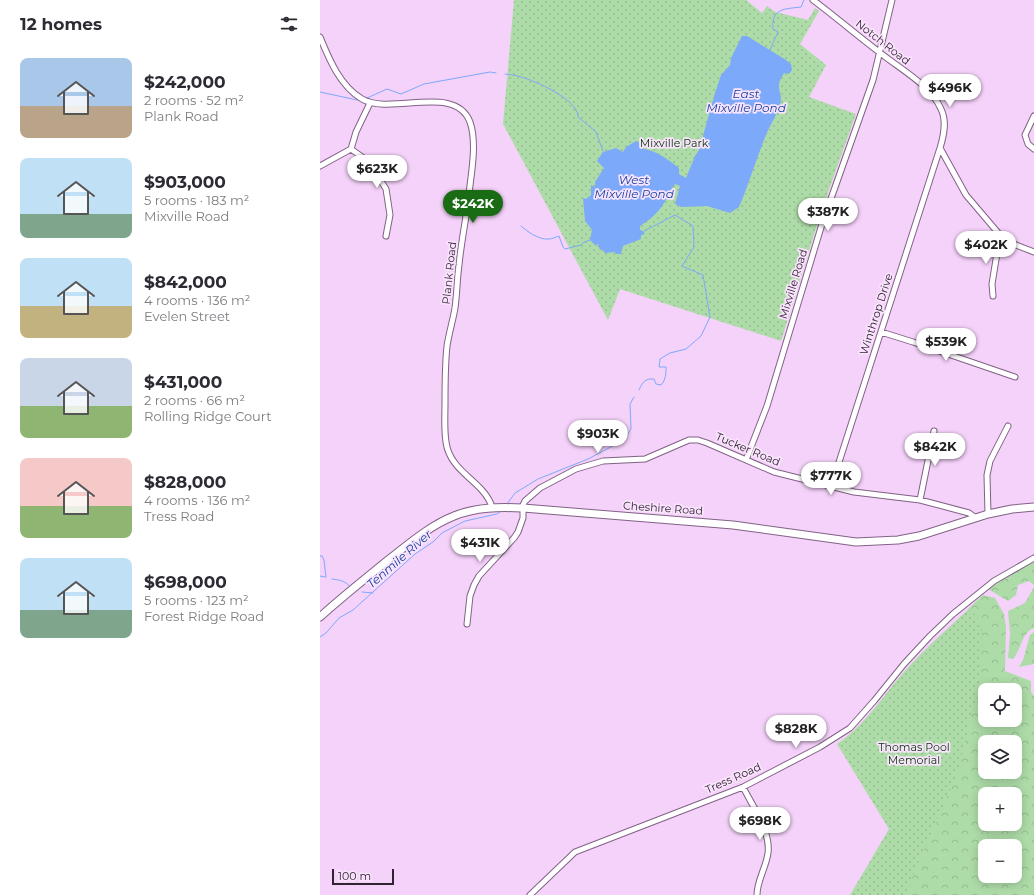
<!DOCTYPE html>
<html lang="en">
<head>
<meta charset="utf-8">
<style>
  :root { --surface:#fff; --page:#f7f7f7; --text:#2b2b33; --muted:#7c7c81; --accent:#196c13 }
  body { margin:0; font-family:Montserrat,sans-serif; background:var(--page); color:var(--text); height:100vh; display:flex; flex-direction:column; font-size:15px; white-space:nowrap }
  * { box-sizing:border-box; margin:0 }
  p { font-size:13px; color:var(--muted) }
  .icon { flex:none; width:22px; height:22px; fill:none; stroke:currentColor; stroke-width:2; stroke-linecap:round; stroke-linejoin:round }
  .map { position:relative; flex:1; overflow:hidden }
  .sheet { display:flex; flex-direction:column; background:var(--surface); width:320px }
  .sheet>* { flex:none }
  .buttons { position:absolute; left:658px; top:683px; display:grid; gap:8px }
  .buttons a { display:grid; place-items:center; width:44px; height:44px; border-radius:8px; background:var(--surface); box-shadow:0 2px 10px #0003; font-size:20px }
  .scale { position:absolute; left:12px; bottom:10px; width:62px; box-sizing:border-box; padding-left:4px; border:2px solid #302332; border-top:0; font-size:11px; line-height:14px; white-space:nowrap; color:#302332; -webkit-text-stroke:3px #fae4fd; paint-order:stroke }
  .price { position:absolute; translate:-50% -34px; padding:0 9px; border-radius:14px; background:#fff; color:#222; font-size:13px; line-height:26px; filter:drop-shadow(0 1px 2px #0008) }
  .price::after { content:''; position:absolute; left:50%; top:24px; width:12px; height:9px; margin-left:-6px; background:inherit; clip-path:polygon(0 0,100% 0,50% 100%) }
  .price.on { background:var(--accent); color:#fff }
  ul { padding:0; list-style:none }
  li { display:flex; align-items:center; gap:12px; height:100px; padding:0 20px }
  li span { display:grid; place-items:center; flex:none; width:112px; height:80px; border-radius:8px; color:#555 }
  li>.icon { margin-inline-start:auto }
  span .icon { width:48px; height:48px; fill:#fffc; stroke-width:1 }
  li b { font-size:17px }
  h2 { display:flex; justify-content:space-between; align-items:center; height:48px; padding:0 20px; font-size:17px }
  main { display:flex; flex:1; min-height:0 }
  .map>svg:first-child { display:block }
  .grass { fill:url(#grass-dots) }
  .forest { fill:url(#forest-crowns); fill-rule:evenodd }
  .pitch { fill:#aedca8 }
  .water { fill:#7da9fa }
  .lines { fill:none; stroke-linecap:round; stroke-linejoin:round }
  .stream { stroke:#7da9fa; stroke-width:1 }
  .street-casing { stroke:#816285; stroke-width:7 }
  .secondary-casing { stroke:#816285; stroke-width:9 }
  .street { stroke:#fff; stroke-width:5 }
  .secondary { stroke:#fff; stroke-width:7 }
  .labels { text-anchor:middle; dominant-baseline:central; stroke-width:3.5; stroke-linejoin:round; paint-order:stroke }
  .street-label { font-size:11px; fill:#302332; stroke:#fae4fd }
  .park-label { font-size:11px; fill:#023401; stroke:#fae4fd }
  .water-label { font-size:12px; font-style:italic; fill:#1644a0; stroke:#fae4fd }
</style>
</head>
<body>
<main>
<section class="sheet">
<h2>12 homes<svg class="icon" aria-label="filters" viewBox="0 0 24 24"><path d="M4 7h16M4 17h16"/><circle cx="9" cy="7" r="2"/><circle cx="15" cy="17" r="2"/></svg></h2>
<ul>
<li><span style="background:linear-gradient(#a9c7e8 60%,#b9a48a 0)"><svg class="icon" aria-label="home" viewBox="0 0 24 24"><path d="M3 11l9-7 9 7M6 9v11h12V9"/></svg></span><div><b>$242,000</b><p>2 rooms · 52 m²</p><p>Plank Road</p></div></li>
<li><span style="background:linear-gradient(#bfe0f5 70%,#7fa58c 0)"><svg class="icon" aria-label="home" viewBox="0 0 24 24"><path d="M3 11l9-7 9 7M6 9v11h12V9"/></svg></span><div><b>$903,000</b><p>5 rooms · 183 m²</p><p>Mixville Road</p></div></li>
<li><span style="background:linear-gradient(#bfe0f5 60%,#c2b280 0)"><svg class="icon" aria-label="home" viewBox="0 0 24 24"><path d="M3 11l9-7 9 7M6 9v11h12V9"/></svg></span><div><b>$842,000</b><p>4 rooms · 136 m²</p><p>Evelen Street</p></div></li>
<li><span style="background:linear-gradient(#c9d6e8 60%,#8fb573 0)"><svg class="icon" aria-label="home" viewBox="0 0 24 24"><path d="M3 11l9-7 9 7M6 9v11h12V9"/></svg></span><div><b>$431,000</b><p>2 rooms · 66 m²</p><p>Rolling Ridge Court</p></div></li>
<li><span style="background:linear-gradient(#f6c9c9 60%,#8fb573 0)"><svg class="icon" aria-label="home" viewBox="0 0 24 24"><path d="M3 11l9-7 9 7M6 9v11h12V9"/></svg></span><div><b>$828,000</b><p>4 rooms · 136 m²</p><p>Tress Road</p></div></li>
<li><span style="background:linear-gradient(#bfe0f5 65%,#7fa58c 0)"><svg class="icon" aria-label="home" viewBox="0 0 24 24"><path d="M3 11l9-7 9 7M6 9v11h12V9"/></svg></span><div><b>$698,000</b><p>5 rooms · 123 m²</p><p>Forest Ridge Road</p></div></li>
</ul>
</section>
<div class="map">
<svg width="714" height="895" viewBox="0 0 714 895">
  <defs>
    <pattern id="grass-dots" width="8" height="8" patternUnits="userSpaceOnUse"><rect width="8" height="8" fill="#aedca8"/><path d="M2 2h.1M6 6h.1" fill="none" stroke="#96bc91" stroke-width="1.8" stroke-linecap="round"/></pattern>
    <pattern id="forest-crowns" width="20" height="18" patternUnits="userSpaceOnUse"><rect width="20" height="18" fill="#aedca8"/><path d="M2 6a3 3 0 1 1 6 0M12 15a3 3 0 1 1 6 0" fill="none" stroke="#96bc91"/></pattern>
  </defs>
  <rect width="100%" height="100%" fill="#f5d2fa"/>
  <path class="grass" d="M194 0H426L442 13 447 6 455 12 488 20 495 8 499 11 480 44 506 65 489 97 536 114 502 209 461 341 300 289 288 320 183 124Z
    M662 597 665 720 598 895H530L569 829 517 744C544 726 563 696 584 672 608 645 636 621 662 597Z"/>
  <path class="forest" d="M714 561V585L709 581 698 585 696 595 688 601 668 589Z
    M714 587V628C701 633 702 649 693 659L688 658 690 634 688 611 705 603Z
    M663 595 675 598 684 614 686 627 685 671 711 681V692L714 696V895H586L598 863 638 772 650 720 657 700 661 671 662 630 657 616 648 609ZM665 690H695V720H665ZM665 742H695V772H665ZM665 794H695V824H665ZM665 846H695V876H665Z
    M714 632V664L699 667 703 660 710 635Z"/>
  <path class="pitch" d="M337 132 352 140 347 148 332 139Z"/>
  <path class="water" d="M422 36H427L466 60 471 64 472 70 469 74 464 73C453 90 464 91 460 105 457 115 450 125 446 135 436 159 429 184 419 207L410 213 387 206 361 207 355 204 360 186 355 184C343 204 342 212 320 226V230L323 231 325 234 321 235V239L303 246 301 254H296L294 252 285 253 282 249 280 250 278 244H277L276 246 270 240 272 230 265 221 263 198 266 199 271 195V185L275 187V182L284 168 277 161 283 152 296 148 303 152 306 147 316 141 321 144 324 149C337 151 349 160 359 168V174L366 178 375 156 379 150 395 93 401 75 410 65 411 58Z"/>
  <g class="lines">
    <path class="stream" d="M449 52 458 32 453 29C451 8 465 9 481 7L484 0
      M185 74C190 75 196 75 201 77 215 81 258 99 258 117L276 132 283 151
      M0 92 37 100
      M47 98 67 89 81 94 104 84 170 72 176 73
      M201 226C208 232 219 240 229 239 232 239 236 237 239 236L243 247 245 249 261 245 264 242 270 240
      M319 390C322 383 325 378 334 379L336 384 341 385C346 380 346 373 346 367H339L340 359 350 353 366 349 381 336 390 317 383 275 362 266 374 247 373 226 355 215 324 231
      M187 504 195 493 218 479 268 459 304 440 311 429 310 404 314 397
      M0 556H2L4 560 6 577
      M0 576 5 577
      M12 579C20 580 26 581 30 587
      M42 592 53 593
      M0 637 6 633 19 618 33 610 95 554 113 542 122 533 145 521 177 514 181 511"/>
    <g class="street-casing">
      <path id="street" d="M493 0C517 18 539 37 563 55 582 70 611 86 621 109 627 121 624 135 620 148L646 195 680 235 696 245 714 252
        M0 37C9 59 20 86 42 99 71 116 135 83 150 122 158 145 150 179 148 203 145 224 141 244 139 265 137 279 137 294 135 308 133 320 129 333 127 346 125 365 125 384 125 403 125 416 124 429 126 442 130 473 164 481 172 507
        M714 116 705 135 708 144 714 149
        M31 149 49 162 66 189 70 215 66 236
        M0 166 31 149 36 132 50 103
        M673 296 672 284 680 235
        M561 332 593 342 695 377
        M426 460 447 406 502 224 553 80 572 0
        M511 487 620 148
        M600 500 614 431
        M668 514 667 475 670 461 688 426
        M147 624 150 596 154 585 159 576 194 538 198 532 203 518V505L205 501 220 488 256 469 283 461 325 459 369 440H378L387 443 454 472 534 492 600 500 649 513 656 518
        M423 787C432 805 451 832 448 853 446 868 437 880 437 895
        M210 895 255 852 423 787 500 747 530 728 554 701 584 664 610 636 633 614 674 581 714 558"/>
    </g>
    <g class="secondary-casing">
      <path id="secondary" d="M0 617C22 597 45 579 68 560 89 544 109 526 134 516 156 507 179 507 203 508L413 525 536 542 578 540 599 536 668 514 692 509 714 507"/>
    </g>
    <use href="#street" class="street"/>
    <use href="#secondary" class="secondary"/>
  </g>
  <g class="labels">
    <g class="street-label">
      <text transform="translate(563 42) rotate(38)">Notch Road</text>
      <text transform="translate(129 273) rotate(-84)">Plank Road</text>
      <text transform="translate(473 284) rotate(-73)">Mixville Road</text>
      <text transform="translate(556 314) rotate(-72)">Winthrop Drive</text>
      <text transform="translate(428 449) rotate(23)">Tucker Road</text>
      <text transform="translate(343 508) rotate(4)">Cheshire Road</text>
      <text transform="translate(413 778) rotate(-24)">Tress Road</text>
    </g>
    <g class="park-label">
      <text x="354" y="143">Mixville Park</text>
      <text x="594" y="747">Thomas Pool<tspan x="594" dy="13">Memorial</tspan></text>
    </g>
    <g class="water-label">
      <text x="426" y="93">East<tspan x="426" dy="14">Mixville Pond</tspan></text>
      <text x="314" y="179">West<tspan x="314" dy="14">Mixville Pond</tspan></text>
      <text transform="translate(79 559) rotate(-41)">Tenmile River</text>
    </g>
  </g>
</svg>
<div class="buttons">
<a><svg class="icon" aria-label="locate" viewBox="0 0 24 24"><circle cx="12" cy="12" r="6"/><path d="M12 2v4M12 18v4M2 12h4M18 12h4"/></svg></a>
<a><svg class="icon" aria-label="layers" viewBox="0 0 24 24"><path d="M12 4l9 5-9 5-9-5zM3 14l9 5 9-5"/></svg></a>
<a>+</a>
<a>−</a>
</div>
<div class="scale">100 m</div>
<b class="price" style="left:630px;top:108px">$496K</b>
<b class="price" style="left:57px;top:189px">$623K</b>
<b class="price on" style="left:153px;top:224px">$242K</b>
<b class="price" style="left:508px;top:232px">$387K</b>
<b class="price" style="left:666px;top:265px">$402K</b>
<b class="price" style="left:626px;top:362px">$539K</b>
<b class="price" style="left:278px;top:454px">$903K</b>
<b class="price" style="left:615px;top:467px">$842K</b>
<b class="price" style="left:511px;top:496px">$777K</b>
<b class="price" style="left:160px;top:563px">$431K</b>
<b class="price" style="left:476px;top:749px">$828K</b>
<b class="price" style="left:440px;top:841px">$698K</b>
</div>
</main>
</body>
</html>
